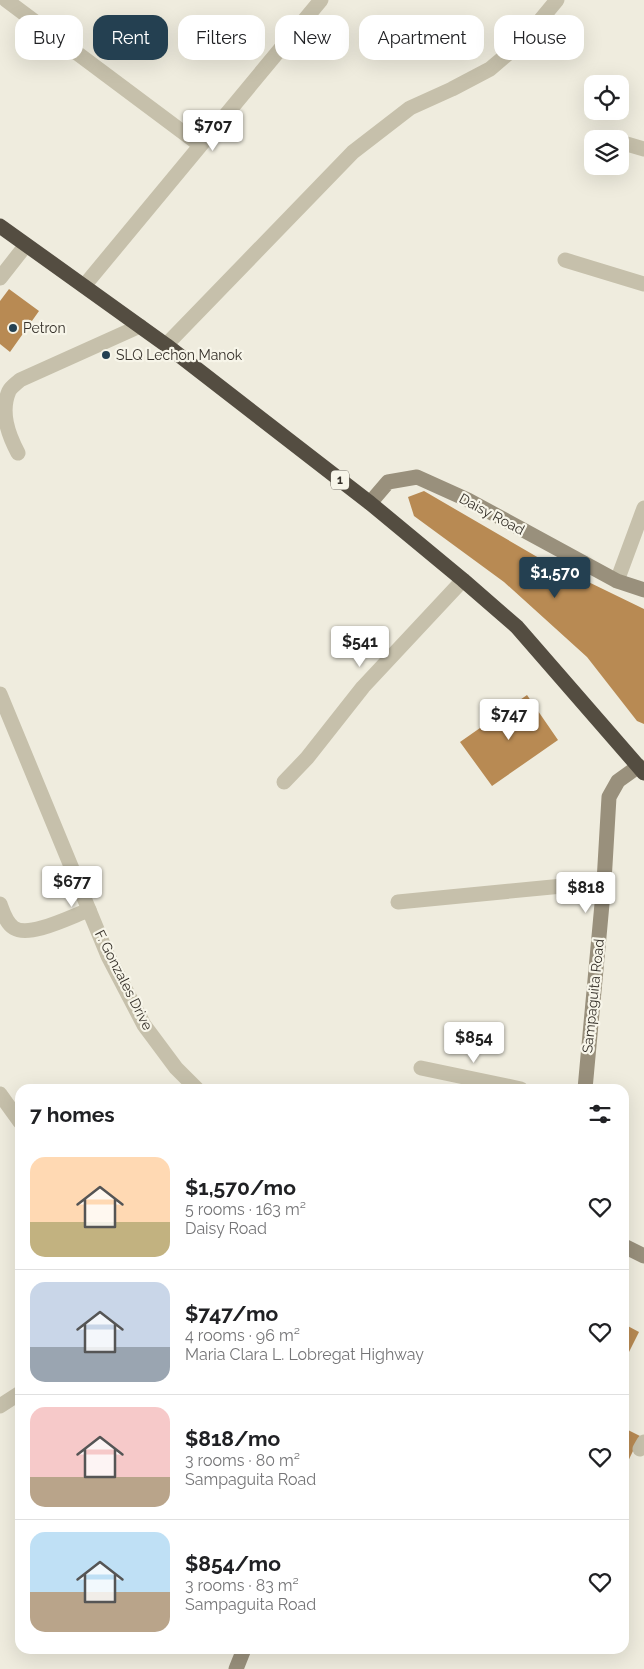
<!DOCTYPE html>
<html lang="en">
<head>
<meta charset="utf-8">
<style>
  :root { --surface:#fff; --page:#f2f2f2; --text:#202124; --muted:#757577; --line:#e0e0e0; --accent:#244051 }
  body { margin:0; font-family:Raleway,sans-serif; background:var(--page); color:var(--text); height:100vh; display:flex; flex-direction:column; font-size:19px; white-space:nowrap }
  * { box-sizing:border-box; margin:0 }
  p { font-size:16px; color:var(--muted) }
  .icon { flex:none; width:28px; height:28px; fill:none; stroke:currentColor; stroke-width:2; stroke-linecap:round; stroke-linejoin:round }
  .map { position:relative; flex:1; overflow:hidden }
  .panel { position:absolute; left:15px; top:1084px; width:614px; height:570px; display:flex; flex-direction:column; background:var(--surface); border-radius:15px; box-shadow:0 5px 20px #0002 }
  .panel>* { flex:none }
  .banner { position:absolute; left:15px; top:15px; width:615px; height:45px; display:flex; gap:10px }
  .controls { position:absolute; left:584px; top:75px; display:grid; gap:10px }
  .controls a { display:grid; place-items:center; width:45px; height:45px; border-radius:10px; background:var(--surface); box-shadow:0 5px 20px #0002; font-size:25px }
  .price { position:absolute; translate:-50% -42px; padding:0 11px; border-radius:5px; background:#fff; color:#222; font-size:16px; line-height:32px; filter:drop-shadow(0 1px 2px #0008) }
  .price::after { content:''; position:absolute; left:50%; top:30px; width:15px; height:11px; margin-left:-8px; background:inherit; clip-path:polygon(0 0,100% 0,50% 100%) }
  .price.selected { background:var(--accent); color:#fff }
  ul { padding:0; list-style:none }
  li { display:flex; align-items:center; gap:15px; height:125px; padding:0 15px }
  li+li { border-top:1px solid var(--line) }
  li span { display:grid; place-items:center; flex:none; width:140px; height:100px; border-radius:15px; color:#555 }
  li>.icon { margin-inline-start:auto }
  span .icon { width:60px; height:60px; fill:#fffc; stroke-width:1 }
  li b { font-size:21px }
  h2 { display:flex; justify-content:space-between; align-items:center; height:60px; padding:0 15px; font-size:21px }
  .chip { padding:0 18px; border-radius:15px; background:var(--surface); box-shadow:0 5px 20px #0002; font-size:18px; line-height:45px }
  .chip.selected { background:var(--accent); color:#fff }
  .map>svg:first-child { display:block }
  .building { fill:#b88a53 }
  .lines { fill:none; stroke-linecap:round; stroke-linejoin:round }
  .lane { stroke:#c6c0ab; stroke-width:15 }
  .street { stroke:#c6c0ab; stroke-width:15 }
  .secondary { stroke:#99907c; stroke-width:15 }
  .highway { stroke:#544d41; stroke-width:15 }
  .poi-dot { fill:#244051; stroke:#f7f5e9; stroke-width:2 }
  .labels { text-anchor:middle; dominant-baseline:central; stroke-width:4.5; stroke-linejoin:round; paint-order:stroke }
  .shield { fill:#f7f5e9; stroke:#6f6b63; stroke-width:1 }
  .shield-label { font-size:12px; font-weight:bold; fill:#353029 }
  .poi-label { font-size:14px; fill:#353029; stroke:#f7f5e9; text-anchor:start }
  .street-label { font-size:14px; fill:#353029; stroke:#f7f5e9 }
</style>
</head>
<body>
<div class="map">
<svg width="644" height="1669" viewBox="0 0 644 1669">
  <rect width="100%" height="100%" fill="#efecde"/>
  <path class="building" d="M9 289 39 311 10 352 0 344V301Z
    M424 491 539 558 644 609V724L637 721 587 657 504 582 414 516 408 497Z
    M527 695 558 740 492 786 460 742Z
    M624 1324 639 1332 624 1362Z
    M624 1428 640 1436 624 1470Z"/>
  <g class="lines">
    <path class="lane" d="M620 142 644 149
      M0 278 26 245
      M166 345 353 152 410 108 452 89 490 69 523 41 557 0
      M18 453C8 434 0 412 9 391 11 387 17 383 20 380L140 326
      M0 904C3 912 6 923 14 928 30 938 72 916 89 910
      M640 1449 644 1442"/>
    <path class="street" d="M6 0 200 145
      M565 260 644 284
      M84 286 321 0
      M617 581 644 508
      M0 694 108 956 144 1025 176 1068 197 1089
      M284 782 307 758 363 687 463 580
      M398 902 604 882
      M421 1068 521 1089
      M0 1094 20 1122
      M0 1406 20 1393"/>
    <path class="secondary" d="M370 503 388 482 417 477 468 500 617 581 644 590
      M585 1089 604 882 609 797 618 781 639 766
      M624 1246 644 1256
      M236 1669 244 1649"/>
    <path class="highway" d="M0 226 166 345 370 503 463 580 517 627 644 773"/>
  </g>
  <g class="poi-dot">
    <circle cx="13" cy="328" r="5"/>
    <circle cx="106" cy="355" r="5"/>
  </g>
  <g class="labels">
    <rect class="shield" x="331" y="470.5" width="18" height="19" rx="4"/>
    <g class="shield-label">
      <text x="340" y="480">1</text>
    </g>
    <g class="poi-label">
      <text x="23" y="328">Petron</text>
      <text x="116" y="355">SLQ Lechon Manok</text>
    </g>
    <g class="street-label">
      <text transform="translate(492 514) rotate(28)">Daisy Road</text>
      <text transform="translate(124 980) rotate(63)">F. Gonzales Drive</text>
      <text transform="translate(593 996) rotate(-84)">Sampaguita Road</text>
    </g>
  </g>
</svg>
<div class="controls">
<a><svg class="icon" aria-label="locate" viewBox="0 0 24 24"><circle cx="12" cy="12" r="6"/><path d="M12 2v4M12 18v4M2 12h4M18 12h4"/></svg></a>
<a><svg class="icon" aria-label="layers" viewBox="0 0 24 24"><path d="M12 4l9 5-9 5-9-5zM3 14l9 5 9-5"/></svg></a>
</div>
<b class="price" style="left:213px;top:152px">$707</b>
<b class="price selected" style="left:555px;top:599px">$1,570</b>
<b class="price" style="left:360px;top:668px">$541</b>
<b class="price" style="left:509px;top:741px">$747</b>
<b class="price" style="left:72px;top:908px">$677</b>
<b class="price" style="left:586px;top:914px">$818</b>
<b class="price" style="left:474px;top:1064px">$854</b>
<div class="banner">
<a class="chip">Buy</a>
<a class="chip selected">Rent</a>
<a class="chip">Filters</a>
<a class="chip">New</a>
<a class="chip">Apartment</a>
<a class="chip">House</a>
</div>
<section class="panel">
<h2>7 homes<svg class="icon" aria-label="filters" viewBox="0 0 24 24"><path d="M4 7h16M4 17h16"/><circle cx="9" cy="7" r="2"/><circle cx="15" cy="17" r="2"/></svg></h2>
<ul>
<li><span style="background:linear-gradient(#ffd9b3 65%,#c2b280 0)"><svg class="icon" aria-label="home" viewBox="0 0 24 24"><path d="M3 11l9-7 9 7M6 9v11h12V9"/></svg></span><div><b>$1,570/mo</b><p>5 rooms · 163 m²</p><p>Daisy Road</p></div><svg class="icon" aria-label="heart" viewBox="0 0 24 24"><path d="M12 20l-8-8c-3-5 5-10 8-4 3-6 11-1 8 4z"/></svg></li>
<li><span style="background:linear-gradient(#c9d6e8 65%,#9aa5b1 0)"><svg class="icon" aria-label="home" viewBox="0 0 24 24"><path d="M3 11l9-7 9 7M6 9v11h12V9"/></svg></span><div><b>$747/mo</b><p>4 rooms · 96 m²</p><p>Maria Clara L. Lobregat Highway</p></div><svg class="icon" aria-label="heart" viewBox="0 0 24 24"><path d="M12 20l-8-8c-3-5 5-10 8-4 3-6 11-1 8 4z"/></svg></li>
<li><span style="background:linear-gradient(#f6c9c9 70%,#b9a48a 0)"><svg class="icon" aria-label="home" viewBox="0 0 24 24"><path d="M3 11l9-7 9 7M6 9v11h12V9"/></svg></span><div><b>$818/mo</b><p>3 rooms · 80 m²</p><p>Sampaguita Road</p></div><svg class="icon" aria-label="heart" viewBox="0 0 24 24"><path d="M12 20l-8-8c-3-5 5-10 8-4 3-6 11-1 8 4z"/></svg></li>
<li><span style="background:linear-gradient(#bfe0f5 60%,#b9a48a 0)"><svg class="icon" aria-label="home" viewBox="0 0 24 24"><path d="M3 11l9-7 9 7M6 9v11h12V9"/></svg></span><div><b>$854/mo</b><p>3 rooms · 83 m²</p><p>Sampaguita Road</p></div><svg class="icon" aria-label="heart" viewBox="0 0 24 24"><path d="M12 20l-8-8c-3-5 5-10 8-4 3-6 11-1 8 4z"/></svg></li>
</ul>
</section>
</div>
</body>
</html>
